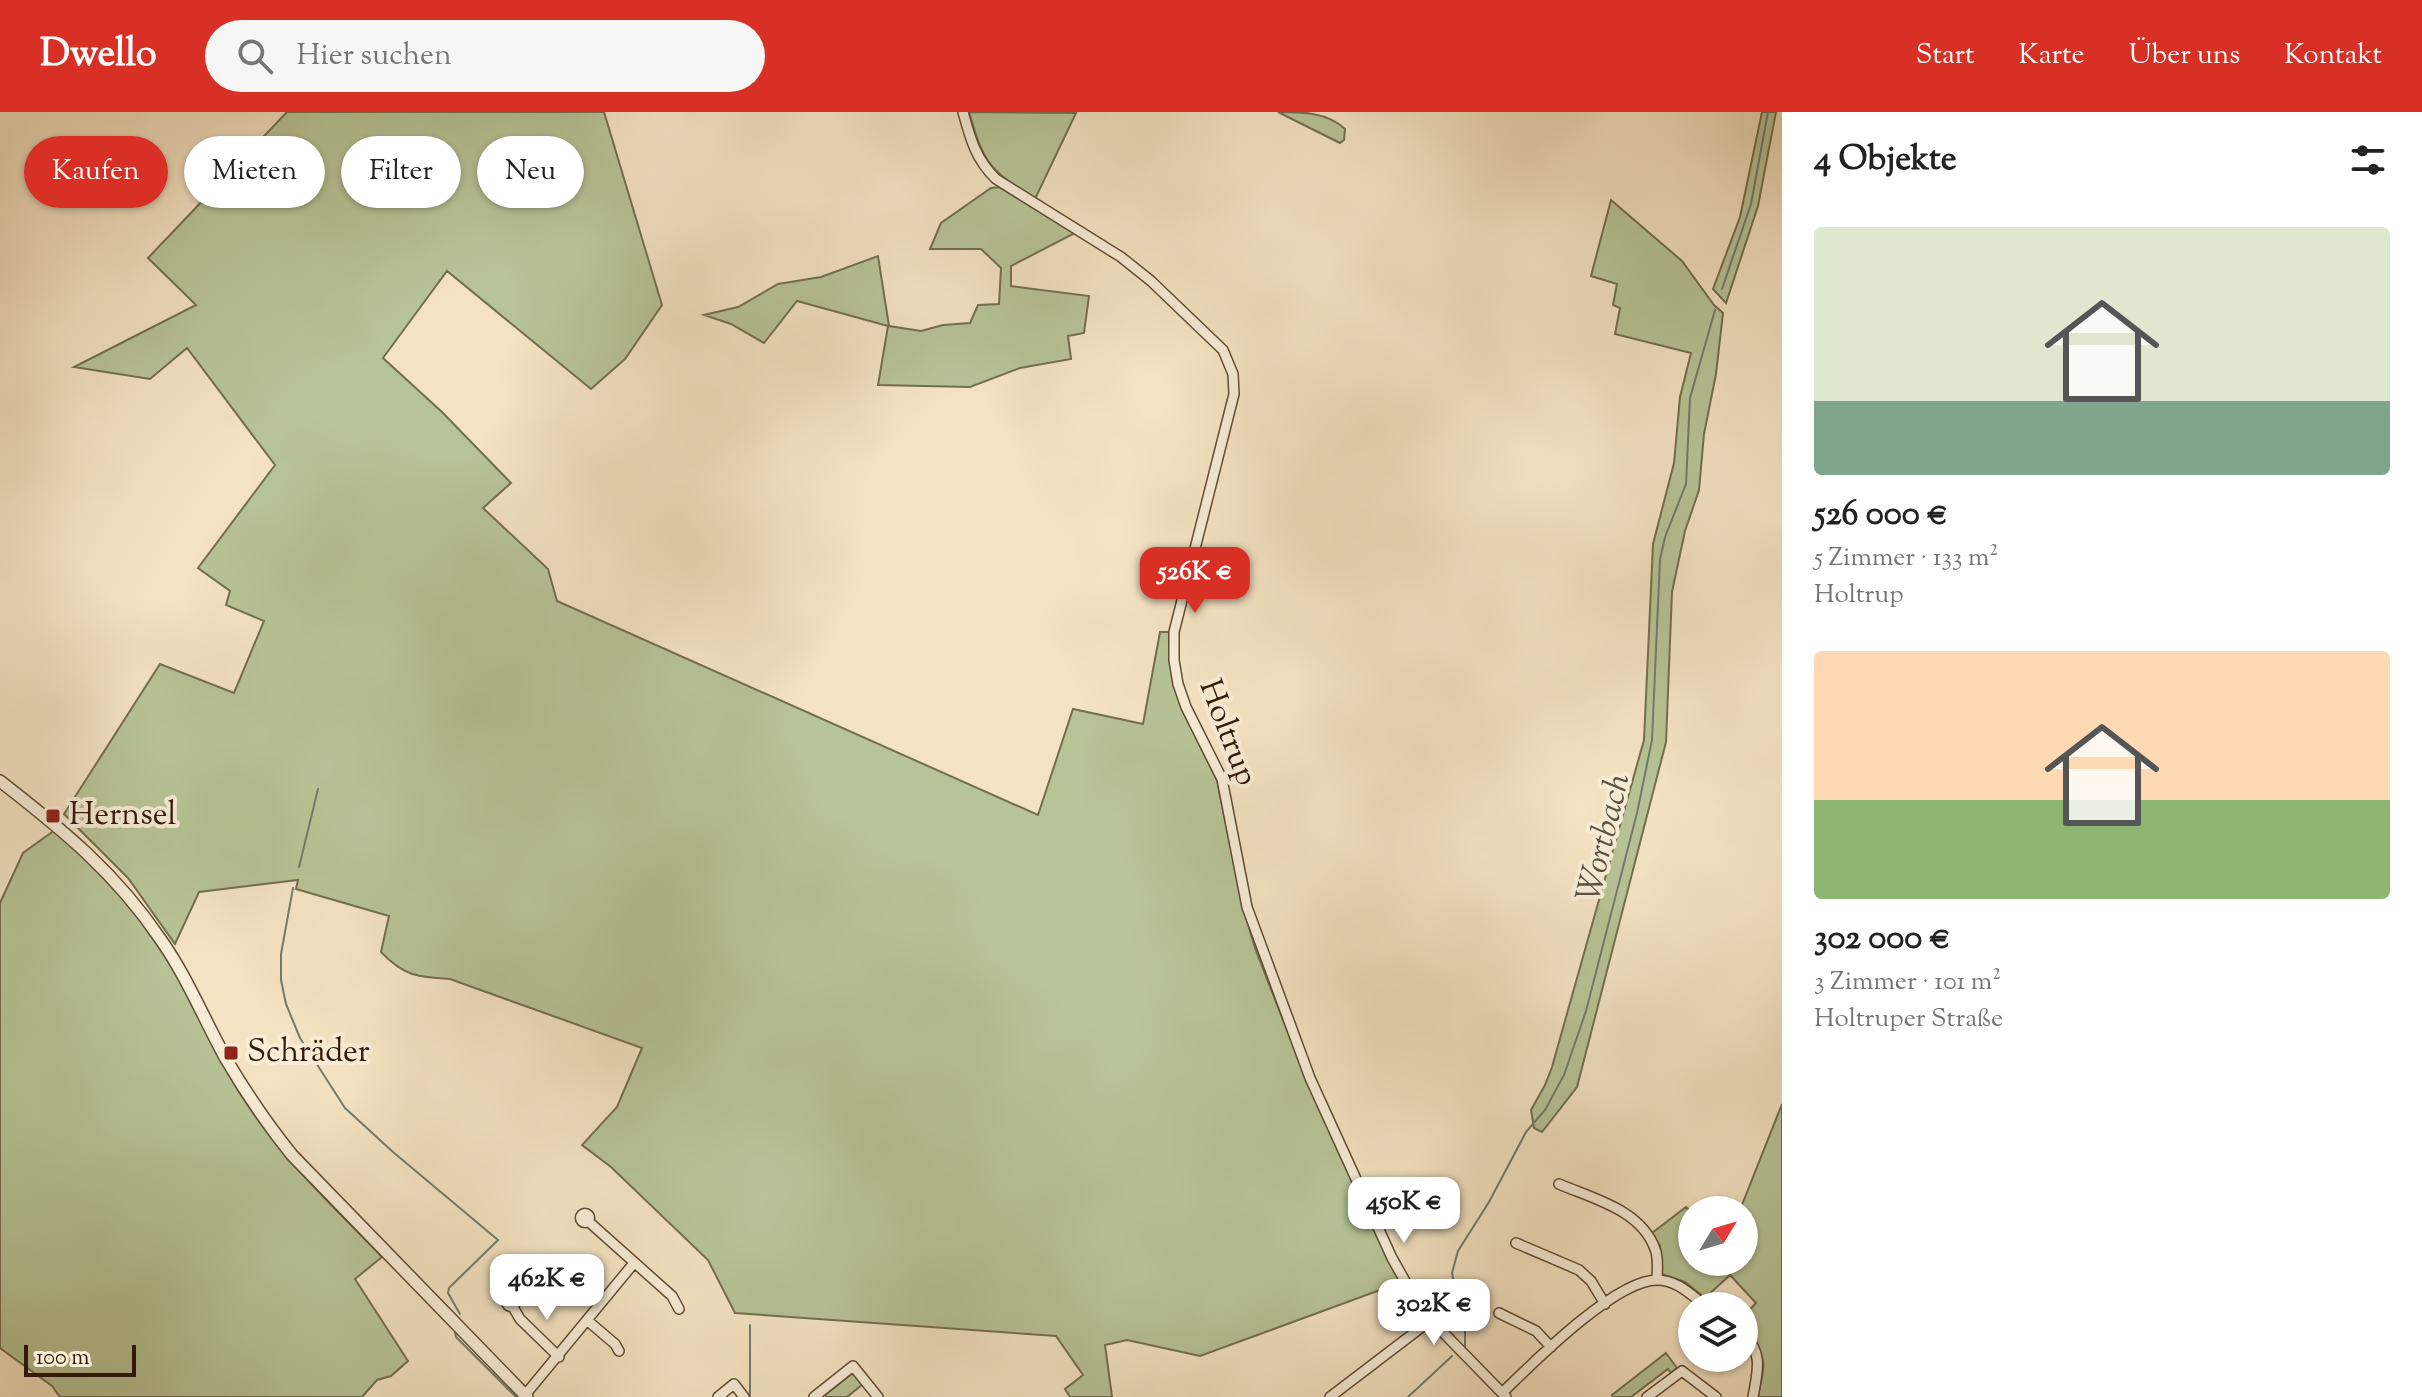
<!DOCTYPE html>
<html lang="de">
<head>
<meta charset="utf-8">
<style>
  :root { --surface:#fff; --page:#f6f6f6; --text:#222; --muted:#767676; --accent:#d93025 }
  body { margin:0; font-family:"Sorts Mill Goudy",serif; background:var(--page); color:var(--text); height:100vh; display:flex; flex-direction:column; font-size:30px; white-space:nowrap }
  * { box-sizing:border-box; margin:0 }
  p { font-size:26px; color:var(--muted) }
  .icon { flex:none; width:44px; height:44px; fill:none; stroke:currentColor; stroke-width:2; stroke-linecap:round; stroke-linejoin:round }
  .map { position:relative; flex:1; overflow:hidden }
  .sheet { display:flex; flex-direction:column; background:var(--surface); width:640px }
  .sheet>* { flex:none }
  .hud { position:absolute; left:24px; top:24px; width:760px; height:72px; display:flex; gap:16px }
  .needle { width:52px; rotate:52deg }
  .tools { position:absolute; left:1678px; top:1084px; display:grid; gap:16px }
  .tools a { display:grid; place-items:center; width:80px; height:80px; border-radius:50%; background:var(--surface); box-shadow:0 2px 6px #0004; font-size:40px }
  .scale { position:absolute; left:24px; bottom:20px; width:112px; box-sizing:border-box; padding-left:8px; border:4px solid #321908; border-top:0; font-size:22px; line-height:28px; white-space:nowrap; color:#321908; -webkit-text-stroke:6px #f8edd7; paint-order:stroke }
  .price { position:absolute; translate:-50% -68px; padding:0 18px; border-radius:16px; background:#fff; color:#222; font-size:26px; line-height:52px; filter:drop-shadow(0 2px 4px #0008) }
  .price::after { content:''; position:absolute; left:50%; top:48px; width:24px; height:18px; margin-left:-12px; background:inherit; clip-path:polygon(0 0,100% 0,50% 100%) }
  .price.on { background:var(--accent); color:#fff }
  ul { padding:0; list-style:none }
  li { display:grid; align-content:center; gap:16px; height:424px; padding:0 32px }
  li span { display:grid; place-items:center; height:248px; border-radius:8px; color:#555 }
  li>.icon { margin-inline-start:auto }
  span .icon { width:144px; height:144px; fill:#fffc; stroke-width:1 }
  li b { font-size:34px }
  h2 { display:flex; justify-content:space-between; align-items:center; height:96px; padding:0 32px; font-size:34px }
  .pill { padding:0 28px; border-radius:36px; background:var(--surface); box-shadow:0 2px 6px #0004; font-size:28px; line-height:72px }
  .pill.on { background:var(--accent); color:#fff }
  header { display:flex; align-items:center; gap:48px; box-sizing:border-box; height:112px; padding:0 40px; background:var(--accent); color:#fff }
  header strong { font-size:38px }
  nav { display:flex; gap:44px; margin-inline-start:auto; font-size:28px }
  .search { width:560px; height:72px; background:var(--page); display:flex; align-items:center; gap:20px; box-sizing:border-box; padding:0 28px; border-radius:44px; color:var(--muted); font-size:30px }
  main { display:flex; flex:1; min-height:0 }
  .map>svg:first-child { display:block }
  .green { fill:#b7c497; stroke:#746e50; stroke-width:2 }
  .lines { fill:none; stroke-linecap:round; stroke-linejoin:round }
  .stream { stroke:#727c6d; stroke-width:2 }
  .minor-casing { stroke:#624c36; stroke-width:12 }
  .tertiary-casing { stroke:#624c36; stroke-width:14 }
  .minor { stroke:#f8edd7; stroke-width:9 }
  .tertiary { stroke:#f8edd7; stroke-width:11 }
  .poi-dot { fill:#8f2418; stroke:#f8edd7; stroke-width:3 }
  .labels { text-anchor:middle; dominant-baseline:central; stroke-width:8; stroke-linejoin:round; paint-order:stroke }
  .street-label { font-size:32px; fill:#321908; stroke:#f8edd7 }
  .poi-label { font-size:32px; fill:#321908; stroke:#f8edd7; text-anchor:start }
  .water-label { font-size:34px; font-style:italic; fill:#575343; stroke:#f8edd7 }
</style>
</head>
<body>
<header>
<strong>Dwello</strong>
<div class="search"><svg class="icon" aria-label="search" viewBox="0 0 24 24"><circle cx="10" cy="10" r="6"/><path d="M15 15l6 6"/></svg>Hier suchen</div>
<nav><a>Start</a><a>Karte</a><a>Über uns</a><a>Kontakt</a></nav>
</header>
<main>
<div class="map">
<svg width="1782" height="1285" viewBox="0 0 1782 1285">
  <rect width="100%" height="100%" fill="#f4e3c2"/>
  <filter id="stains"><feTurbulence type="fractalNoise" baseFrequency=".0025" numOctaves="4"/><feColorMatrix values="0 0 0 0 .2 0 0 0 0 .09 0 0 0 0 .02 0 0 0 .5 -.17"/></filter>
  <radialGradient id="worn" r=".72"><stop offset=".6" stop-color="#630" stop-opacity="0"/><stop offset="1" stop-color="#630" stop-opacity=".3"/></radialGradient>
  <path class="green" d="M287 0H604L662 193 625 247 591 277 447 159 383 246 442 300 511 371 483 396 548 457 557 489 1038 703 1073 597 1143 612 1160 520H1172L1171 549 1182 597 1217 668 1243 795 1255 836 1306 967 1372 1114 1402 1170 1200 1244 1127 1228 1105 1233 1112 1285H1070L1065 1277 1083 1263 1056 1224 735 1201 708 1148 611 1055 582 1033 617 995 642 936 450 867C417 865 404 864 381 840L389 804 296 777 298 768 199 780 175 832 128 766 64 702 160 552 234 581 264 509 226 493 230 479 198 456 275 353 187 236 150 267 74 255 196 193 148 146Z
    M969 0 1076 1 1035 87C989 57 984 53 969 0Z
    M1278 0C1302 0 1327 0 1345 17L1344 28 1340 31Z
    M1762 0H1776L1758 94 1726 191 1713 177 1740 105Z
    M999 75 1075 121 1011 154V174L1089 184 1084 221 1068 224 1071 247 1020 256 970 275 878 273 888 214 797 189 764 231 731 212 704 203 738 195 778 172 821 165 878 144 889 214 921 219 943 213 970 211 978 193 999 192 1001 156 981 137H930L941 111 991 76Z
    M1611 88 1682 149 1714 193 1723 201 1716 262 1704 322 1699 378 1685 419 1672 480 1666 630 1577 975 1542 1020 1534 1016 1531 998 1545 973 1552 955 1644 628 1653 432 1674 351 1680 285 1691 241 1615 222 1620 196 1613 193 1617 172 1591 164Z
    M55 718C101 760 145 806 176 862 200 906 220 953 249 995 286 1051 336 1097 382 1145L355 1167 408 1249 391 1264 377 1268 362 1285H60L52 1274 0 1236V791L23 741Z
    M1782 992V1285H1758C1764 1253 1770 1244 1744 1221V1204L1756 1191 1730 1163 1705 1186 1685 1170 1661 1162 1660 1134 1652 1121 1686 1095 1692 1100V1150H1744V1098H1740Z
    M1666 1241 1677 1256 1671 1261 1668 1257 1631 1285H1613L1612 1283Z
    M854 1260 863 1272 847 1285H827L825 1283Z"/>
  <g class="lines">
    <path class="stream" d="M1722 177 1751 92 1768 0
      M299 755 318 677
      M293 776 281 842V868L286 892 300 926 345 996 393 1040 498 1128 449 1176 448 1181 460 1202
      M750 1213V1285
      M455 1220 456 1225 516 1285
      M1465 1235V1220L1452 1161 1458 1139 1489 1090 1526 1020 1545 998 1564 963 1586 899 1637 701 1652 628 1660 447 1665 425 1686 372 1690 286 1715 198
      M1408 1285 1452 1244"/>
    <g class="minor-casing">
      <path id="minor" d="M963 0C970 26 976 48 996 67L1121 145 1151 169 1223 238 1233 262 1234 282 1174 520V548L1178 572 1186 595 1222 667 1247 795 1310 966 1392 1146 1410 1178 1431 1208 1506 1285
        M1559 1072C1594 1087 1641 1098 1655 1137 1659 1146 1657 1159 1657 1168
        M580.5 1106a4.5 4.5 0 1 1 9 0a4.5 4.5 0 1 1-9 0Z
        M588 1109 672 1184 679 1197
        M1516 1131 1579 1158 1591 1169 1605 1192
        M506.5 1190a4.5 4.5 0 1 1 9 0a4.5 4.5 0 1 1-9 0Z
        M513 1195 520 1207 559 1245
        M1499 1201 1536 1219 1551 1235
        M588 1209 615 1232 619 1239
        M1744 1223C1764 1241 1757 1261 1753 1285
        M1503 1280C1533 1251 1615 1168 1657 1168 1677 1168 1691 1183 1706 1194
        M525 1283 634 1151
        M718 1285 734 1272 744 1285
        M814 1285 853 1254 878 1285
        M1330 1285 1431 1208
        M1647 1285 1682 1259 1716 1285"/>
    </g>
    <g class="tertiary-casing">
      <path id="tertiary" d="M0 669C63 718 116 761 161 828 187 865 204 907 226 947 246 981 267 1012 292 1043L527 1285"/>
    </g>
    <use href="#minor" class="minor"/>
    <use href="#tertiary" class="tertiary"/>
  </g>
  <g class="poi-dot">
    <rect x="45" y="696" width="16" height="16" rx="4"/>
    <rect x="223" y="933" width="16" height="16" rx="4"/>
  </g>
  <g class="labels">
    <g class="street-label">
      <text transform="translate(1227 621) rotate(69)">Holtrup</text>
    </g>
    <g class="poi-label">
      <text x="69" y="704">Hernsel</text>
      <text x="247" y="941">Schräder</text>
    </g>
    <g class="water-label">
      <text transform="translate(1605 726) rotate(-76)">Wortbach</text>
    </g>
  </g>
  <rect width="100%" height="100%" filter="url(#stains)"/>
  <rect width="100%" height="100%" fill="url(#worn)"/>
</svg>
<div class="tools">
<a><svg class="needle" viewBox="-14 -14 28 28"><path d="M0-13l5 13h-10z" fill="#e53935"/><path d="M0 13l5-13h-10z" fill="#767676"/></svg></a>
<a><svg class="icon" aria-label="layers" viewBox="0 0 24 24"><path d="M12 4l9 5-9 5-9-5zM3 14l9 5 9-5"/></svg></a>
</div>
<div class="scale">100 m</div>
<b class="price on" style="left:1195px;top:503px">526K €</b>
<b class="price" style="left:1404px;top:1133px">450K €</b>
<b class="price" style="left:547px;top:1210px">462K €</b>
<b class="price" style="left:1434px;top:1235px">302K €</b>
<div class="hud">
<a class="pill on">Kaufen</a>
<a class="pill">Mieten</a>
<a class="pill">Filter</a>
<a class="pill">Neu</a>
</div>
</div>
<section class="sheet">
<h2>4 Objekte<svg class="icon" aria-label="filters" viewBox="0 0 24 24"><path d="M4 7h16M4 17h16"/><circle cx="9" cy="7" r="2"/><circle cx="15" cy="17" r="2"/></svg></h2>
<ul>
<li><span style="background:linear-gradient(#dfe7d0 70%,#7fa58c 0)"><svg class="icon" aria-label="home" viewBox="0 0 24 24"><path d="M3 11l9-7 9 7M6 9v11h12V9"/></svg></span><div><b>526 000 €</b><p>5 Zimmer · 133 m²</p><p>Holtrup</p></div></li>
<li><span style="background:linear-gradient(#ffd9b3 60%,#8fb573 0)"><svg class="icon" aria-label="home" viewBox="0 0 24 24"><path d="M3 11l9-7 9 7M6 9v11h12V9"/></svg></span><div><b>302 000 €</b><p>3 Zimmer · 101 m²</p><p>Holtruper Straße</p></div></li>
</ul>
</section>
</main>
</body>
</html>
